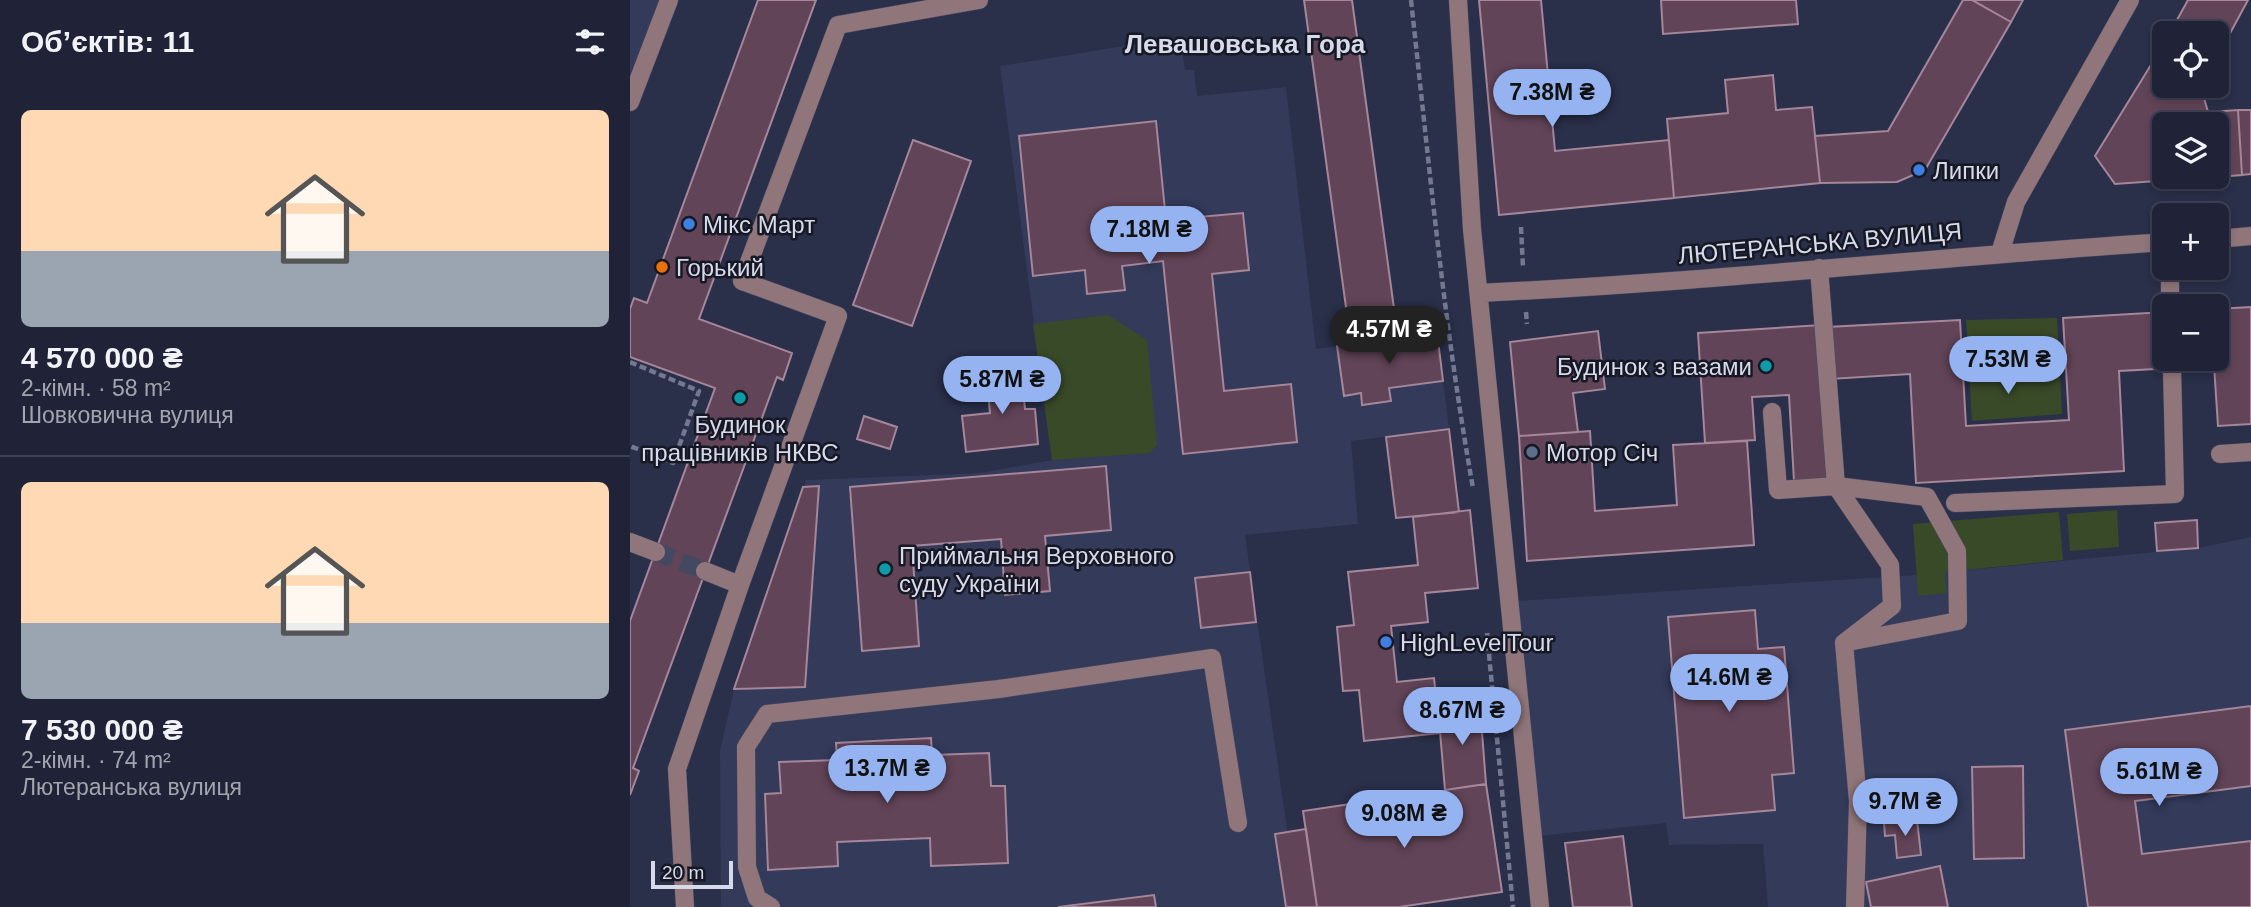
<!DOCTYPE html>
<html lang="uk">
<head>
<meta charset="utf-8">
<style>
  :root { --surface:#202338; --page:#2d2f43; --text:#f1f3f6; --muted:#a2a4ae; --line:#3d4053; --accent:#95b2f1 }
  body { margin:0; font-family:Arial,sans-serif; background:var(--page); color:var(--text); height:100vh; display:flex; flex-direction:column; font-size:26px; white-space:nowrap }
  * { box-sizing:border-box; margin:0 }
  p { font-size:23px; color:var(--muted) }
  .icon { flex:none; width:38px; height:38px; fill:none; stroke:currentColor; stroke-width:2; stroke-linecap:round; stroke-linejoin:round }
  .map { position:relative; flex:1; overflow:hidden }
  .details { display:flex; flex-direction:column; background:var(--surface); width:630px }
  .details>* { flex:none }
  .controls { position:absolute; left:1522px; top:21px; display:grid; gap:14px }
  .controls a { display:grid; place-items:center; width:77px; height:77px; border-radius:10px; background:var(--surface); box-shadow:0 4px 10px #0003,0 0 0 2px var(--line); font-size:35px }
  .scale { position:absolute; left:21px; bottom:18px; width:82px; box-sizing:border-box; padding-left:7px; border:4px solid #d6daeb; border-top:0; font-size:19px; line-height:24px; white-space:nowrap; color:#d6daeb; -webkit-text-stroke:5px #161824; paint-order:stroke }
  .price { position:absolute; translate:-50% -60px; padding:0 16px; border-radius:24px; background:var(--accent); color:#111; font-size:23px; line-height:46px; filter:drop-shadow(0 2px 4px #0008) }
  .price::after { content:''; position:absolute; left:50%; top:42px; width:21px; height:16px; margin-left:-10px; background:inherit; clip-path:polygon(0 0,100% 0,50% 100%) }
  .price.current { background:#222; color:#fff }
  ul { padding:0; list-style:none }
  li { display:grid; align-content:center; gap:14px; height:371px; padding:0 21px }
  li+li { border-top:2px solid var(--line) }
  li span { display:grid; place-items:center; height:217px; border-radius:10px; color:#555 }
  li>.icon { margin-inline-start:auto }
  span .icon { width:126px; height:126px; fill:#fffc; stroke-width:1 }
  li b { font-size:30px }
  h2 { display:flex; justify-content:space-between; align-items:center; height:84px; padding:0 21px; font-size:30px }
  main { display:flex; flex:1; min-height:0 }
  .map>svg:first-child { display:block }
  .built { fill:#333a5a }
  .green { fill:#394a28 }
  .building { fill:#614457; stroke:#a5869a; stroke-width:2 }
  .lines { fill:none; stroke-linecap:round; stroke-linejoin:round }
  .minor-tunnel { stroke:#444962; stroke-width:18; stroke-dasharray:18 9; stroke-linecap:butt }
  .minor-casing { stroke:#464a64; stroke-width:19 }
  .path { stroke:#747990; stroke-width:4.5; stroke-dasharray:7 3.5; stroke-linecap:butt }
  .minor { stroke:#90767a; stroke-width:18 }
  .shop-dot { fill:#3f7fe0; stroke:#161824; stroke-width:2.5 }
  .food-dot { fill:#e8710a; stroke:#161824; stroke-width:2.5 }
  .culture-dot { fill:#0f9aa8; stroke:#161824; stroke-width:2.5 }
  .service-dot { fill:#5c6f8a; stroke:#161824; stroke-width:2.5 }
  .labels { text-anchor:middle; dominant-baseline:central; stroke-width:5; stroke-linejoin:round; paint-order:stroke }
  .poi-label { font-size:24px; fill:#d6daeb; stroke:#161824; text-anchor:start }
  .street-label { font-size:24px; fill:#d6daeb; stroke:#161824 }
  .neighbourhood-label { font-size:26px; font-weight:bold; fill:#d6daeb; stroke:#161824 }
</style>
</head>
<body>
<main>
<section class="details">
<h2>Об’єктів: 11<svg class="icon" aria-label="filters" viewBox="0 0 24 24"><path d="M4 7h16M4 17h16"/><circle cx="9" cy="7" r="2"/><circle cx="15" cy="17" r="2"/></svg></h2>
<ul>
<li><span style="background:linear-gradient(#ffd9b3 65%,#9aa5b1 0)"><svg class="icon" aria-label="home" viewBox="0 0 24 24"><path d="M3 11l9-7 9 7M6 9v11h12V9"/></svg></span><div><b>4 570 000 ₴</b><p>2-кімн. · 58 m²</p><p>Шовковична вулиця</p></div></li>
<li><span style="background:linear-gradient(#ffd9b3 65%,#9aa5b1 0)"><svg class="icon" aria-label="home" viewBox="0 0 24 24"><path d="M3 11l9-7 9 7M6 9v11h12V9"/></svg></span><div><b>7 530 000 ₴</b><p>2-кімн. · 74 m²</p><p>Лютеранська вулиця</p></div></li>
</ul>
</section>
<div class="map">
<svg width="1621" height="907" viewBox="0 0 1621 907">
  <rect width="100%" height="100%" fill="#2a2f4a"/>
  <path class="built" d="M0 0H34L0 84Z
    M550 37 555 70H564L567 96 656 87 686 349 807 332 819 429 721 441 728 524 615 535 657 829 674 907H91L90 751 104 689 176 480 350 473 422 460 370 66Z
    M1621 537V907H1138L1133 844 1039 845 1036 823 908 836 885 601 1285 575 1568 548Z"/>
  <path class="green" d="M478 315 517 340 527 445 520 453 422 460 403 324Z
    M1427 318 1432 414 1342 421 1336 320Z
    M1487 510 1489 547 1440 551 1437 514Z
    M1429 512 1433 560 1315 572 1317 593 1288 596 1283 524Z"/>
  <path class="building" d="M128 0H186L69 319 162 353 153 380 147 377 3 768 9 771 0 795V621L85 388 0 357V309L4 298 17 303Z
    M674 0H722L768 338 721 344Z
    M849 0H911L925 151 1039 140 1044 198 869 215Z
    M1031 0H1166L1168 24 1033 34Z
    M1333 0H1342L1381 22 1295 170 1267 182 1190 183 1185 136 1258 131Z
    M1342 0H1393L1381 22Z
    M1558 0H1618L1590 52 1587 51V33H1555L1543 27Z
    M1535 42V86H1574L1572 91 1578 112 1608 110 1612 175 1587 177V124H1535V177H1584L1485 184 1465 156Z
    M1143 75 1146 110 1182 107 1190 183 1044 198 1037 119 1098 113 1095 80Z
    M1608 110H1621V174L1612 175Z
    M526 121 536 220 613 213 619 270 582 274 594 391 661 384 667 442 553 454 533 261 492 266 495 290 457 294 455 270 403 276 389 136Z
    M283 140 341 161 282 326 223 305Z
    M1621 307V424L1588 426 1584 365 1563 367V359H1587V309Z
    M1535 312V359H1563V367L1489 371 1494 471 1286 483 1280 374 1200 379 1197 327 1330 320 1336 426 1439 420 1433 318Z
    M1191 325 1201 479 1164 481 1159 395 1122 397 1125 440 1075 443 1068 333Z
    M968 331 975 389 943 393 948 432 889 436 880 342Z
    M807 332 813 381 759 388 761 401 732 405 731 393 714 396 707 346Z
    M391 368 395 409H405L408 444 336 452 332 416 360 413 356 371Z
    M234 416 267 427 260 449 227 439Z
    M819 429 829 512 766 518 756 437Z
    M960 431 965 511 1047 505 1043 445 1117 441 1124 545 897 561 889 436Z
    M476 466 481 530 415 536 420 591 375 595 371 539 282 546 289 646 232 651 220 487Z
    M189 486 175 687 104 689 173 487Z
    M840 510 848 588 795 593 798 622 761 626 767 682 804 678 810 733 734 741 729 690 713 691 707 627 724 625 718 572 788 565 783 517Z
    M1567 520 1568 548 1527 551 1525 523Z
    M620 572 626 622 571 628 565 578Z
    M1125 610 1128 649 1154 647 1164 773 1142 775 1145 810 1054 818 1038 617Z
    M850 706 856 784 815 790 808 708Z
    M1621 706V786L1505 801 1512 854 1621 841V907H1458L1435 730Z
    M301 738 302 755 359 753 361 786H375L378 863 301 866 300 838 207 842 208 866 138 870 135 794 151 793 149 762 207 760 206 743Z
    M1393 766 1394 858 1344 859 1342 767Z
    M856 784 872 892 769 907H687L673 811Z
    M1287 820 1291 855 1267 858 1265 835 1255 836 1254 823Z
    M676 829 687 907H656L645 834Z
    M993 836 1002 907H943L935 843Z
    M1310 866 1318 907H1241L1236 882Z
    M524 895 526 907H428Z"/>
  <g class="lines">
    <path class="minor-tunnel" d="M26 552 75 571"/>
    <g class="minor-casing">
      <path id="minor" d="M828 0 842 229 910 907
        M0 102 39 0
        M1587 239 1621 236
        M1370 253 1386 202 1500 0
        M1540 268V306
        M849 293C1078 282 1306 257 1535 242
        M1142 412 1148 490 1206 486 1189 268
        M1590 454 1621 452
        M1206 486 1260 565 1262 606 1214 643 1228 801 1225 907
        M1206 486 1297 497 1327 551 1328 621 1218 642
        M1325 503 1545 494 1542 368
        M0 542 26 552
        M110 585 208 316 112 281 208 25 349 0
        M55 907 47 769 110 585 75 571
        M141 907 127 898 117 867 116 747 137 714 369 689 582 658 608 823"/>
    </g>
    <path class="path" d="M781 0C799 163 814 327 843 488
      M891 227 893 268
      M896 312 897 324
      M0 362 69 391 43 463 0 446
      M857 633 883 907"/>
    <use href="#minor" class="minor"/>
  </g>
  <g class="shop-dot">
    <circle cx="1289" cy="170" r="7"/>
    <circle cx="59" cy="224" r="7"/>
    <circle cx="756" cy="642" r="7"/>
  </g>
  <circle class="food-dot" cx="32" cy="267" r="7"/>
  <g class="culture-dot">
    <circle cx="1136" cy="366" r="7"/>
    <circle cx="110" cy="398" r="7"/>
    <circle cx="255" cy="569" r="7"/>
  </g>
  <circle class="service-dot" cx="902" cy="452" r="7"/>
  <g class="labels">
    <g class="poi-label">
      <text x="1303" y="170">Липки</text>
      <text x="73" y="224">Мікс Март</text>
      <text x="46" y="267">Горький</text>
      <text x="1122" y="366" text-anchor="end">Будинок з вазами</text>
      <text x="110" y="424" text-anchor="middle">Будинок<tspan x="110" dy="28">працівників НКВС</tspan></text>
      <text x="916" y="452">Мотор Січ</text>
      <text x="269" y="555">Приймальня Верховного<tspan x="269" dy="28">суду України</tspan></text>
      <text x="770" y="642">HighLevelTour</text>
    </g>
    <g class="street-label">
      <text transform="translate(1190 243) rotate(-5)">ЛЮТЕРАНСЬКА ВУЛИЦЯ</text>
    </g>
    <g class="neighbourhood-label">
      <text x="615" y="44">Левашовська Гора</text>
    </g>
  </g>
</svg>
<div class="controls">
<a><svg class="icon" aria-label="locate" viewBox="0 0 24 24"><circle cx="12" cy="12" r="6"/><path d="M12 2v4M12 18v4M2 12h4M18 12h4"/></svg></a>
<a><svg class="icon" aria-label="layers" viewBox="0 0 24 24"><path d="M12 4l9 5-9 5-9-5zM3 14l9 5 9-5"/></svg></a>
<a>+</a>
<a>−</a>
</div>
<div class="scale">20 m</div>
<b class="price" style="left:922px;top:129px">7.38M ₴</b>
<b class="price" style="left:519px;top:266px">7.18M ₴</b>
<b class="price current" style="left:759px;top:366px">4.57M ₴</b>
<b class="price" style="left:1378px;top:396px">7.53M ₴</b>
<b class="price" style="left:372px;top:416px">5.87M ₴</b>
<b class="price" style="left:1099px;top:714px">14.6M ₴</b>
<b class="price" style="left:832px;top:747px">8.67M ₴</b>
<b class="price" style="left:257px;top:805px">13.7M ₴</b>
<b class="price" style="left:1529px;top:808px">5.61M ₴</b>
<b class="price" style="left:1275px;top:838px">9.7M ₴</b>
<b class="price" style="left:774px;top:850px">9.08M ₴</b>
</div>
</main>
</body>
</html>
